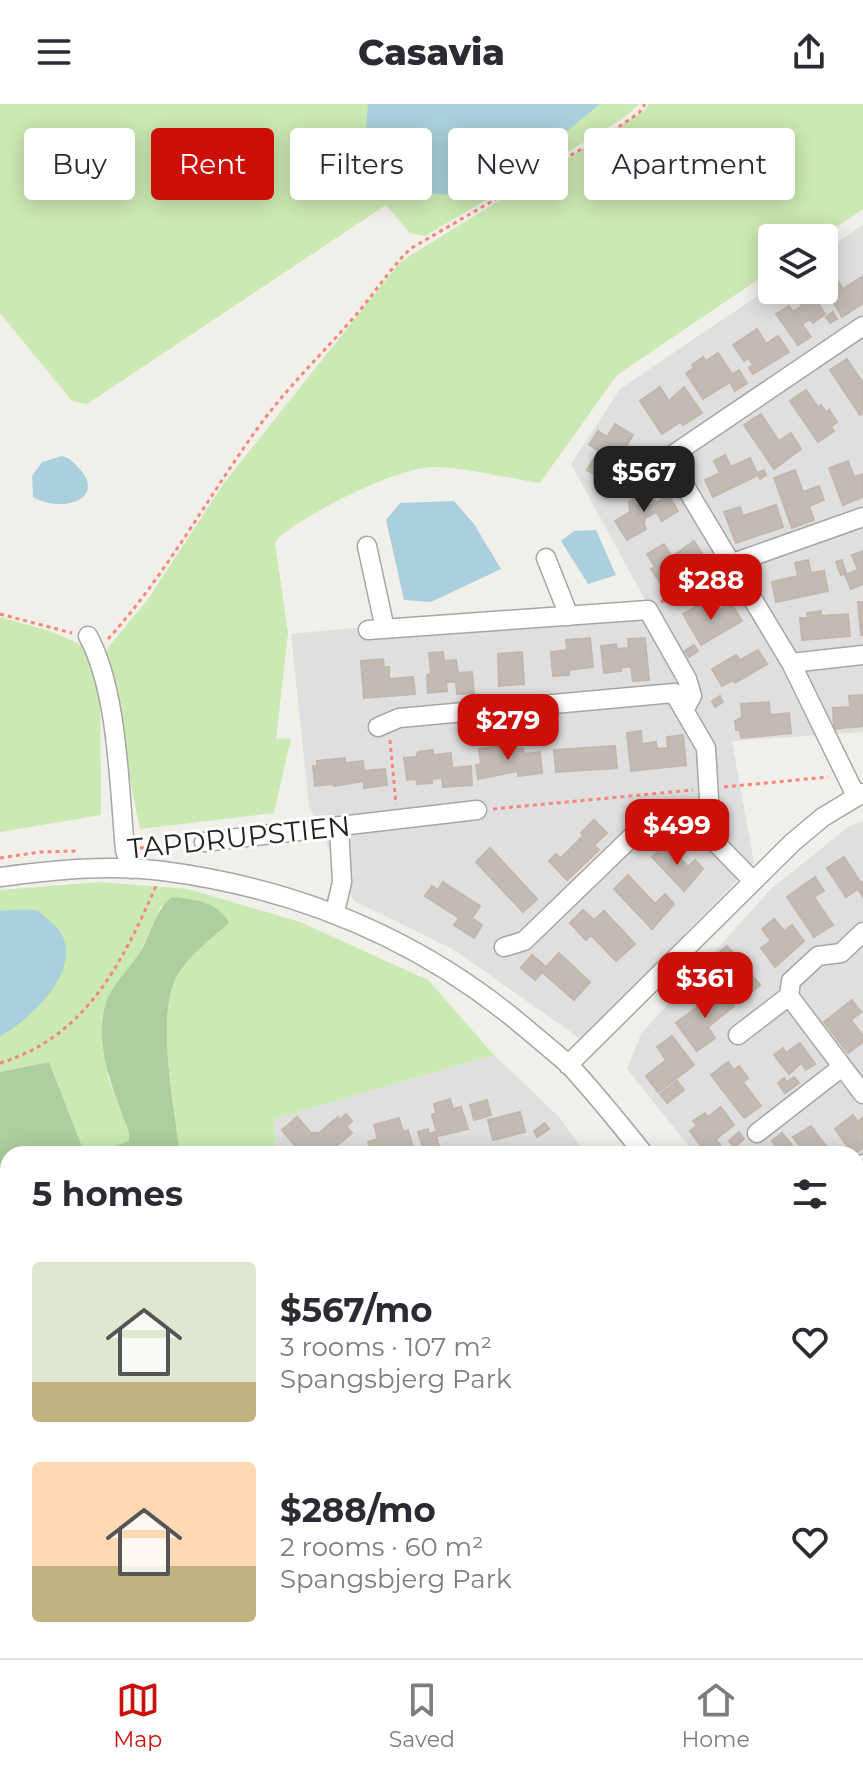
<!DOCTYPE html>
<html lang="en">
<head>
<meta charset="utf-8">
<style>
  :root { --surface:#fff; --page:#f2f2f3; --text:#2b2b33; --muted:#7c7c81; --line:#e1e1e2; --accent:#cc0f08 }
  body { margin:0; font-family:Montserrat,sans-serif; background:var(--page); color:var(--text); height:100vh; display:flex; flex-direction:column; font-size:30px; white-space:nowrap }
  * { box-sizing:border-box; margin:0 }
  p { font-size:26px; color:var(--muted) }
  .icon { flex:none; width:44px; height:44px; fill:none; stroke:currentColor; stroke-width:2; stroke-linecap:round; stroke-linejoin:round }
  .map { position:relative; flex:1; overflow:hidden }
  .panel { position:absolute; left:0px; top:1042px; width:864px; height:512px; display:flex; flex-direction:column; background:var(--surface); border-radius:24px 24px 0 0; box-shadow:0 4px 20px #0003 }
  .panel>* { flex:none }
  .hud { position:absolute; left:24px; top:24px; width:816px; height:72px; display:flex; gap:16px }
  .buttons { position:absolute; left:758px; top:120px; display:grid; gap:16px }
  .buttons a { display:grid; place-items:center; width:80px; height:80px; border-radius:8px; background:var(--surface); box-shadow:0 4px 20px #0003; font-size:40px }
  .price { position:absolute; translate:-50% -68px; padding:0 18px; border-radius:16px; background:var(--accent); color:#fff; font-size:26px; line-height:52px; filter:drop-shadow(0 2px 4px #0008) }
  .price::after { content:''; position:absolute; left:50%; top:48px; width:24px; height:18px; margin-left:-12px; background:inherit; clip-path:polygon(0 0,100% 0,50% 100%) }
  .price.on { background:#222; color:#fff }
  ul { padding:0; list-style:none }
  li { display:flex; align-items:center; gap:24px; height:200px; padding:0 32px }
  li span { display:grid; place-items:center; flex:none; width:224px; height:160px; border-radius:8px; color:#555 }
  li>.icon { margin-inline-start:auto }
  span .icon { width:96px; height:96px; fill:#fffc; stroke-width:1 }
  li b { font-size:34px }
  h2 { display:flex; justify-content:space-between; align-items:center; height:96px; padding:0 32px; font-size:34px }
  .chip { padding:0 28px; border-radius:8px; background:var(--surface); box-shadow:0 4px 20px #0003; font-size:28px; line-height:72px }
  .chip.on { background:var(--accent); color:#fff }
  header { display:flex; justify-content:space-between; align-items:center; height:104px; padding:0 32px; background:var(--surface); font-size:36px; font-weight:800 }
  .dock { display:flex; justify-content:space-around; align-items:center; height:112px; border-top:2px solid var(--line); background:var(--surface); font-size:22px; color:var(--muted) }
  .dock a { display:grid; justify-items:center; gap:4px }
  .dock .on { color:var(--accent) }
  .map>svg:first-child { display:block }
  .residential { fill:#e0dfdf }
  .grass { fill:#cbe9b2 }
  .forest { fill:#abcf9f }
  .park { fill:#c9f8cf }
  .water { fill:#abd0dd }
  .building { fill:#c2bbb5; stroke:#c3b7ab; stroke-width:2 }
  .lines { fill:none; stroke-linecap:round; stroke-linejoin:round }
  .minor-casing { stroke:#a6a6a6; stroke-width:21 }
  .path { stroke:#f58876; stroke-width:3; stroke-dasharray:4 4; stroke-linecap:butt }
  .minor { stroke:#fff; stroke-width:18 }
  .labels { text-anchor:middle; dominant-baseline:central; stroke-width:6; stroke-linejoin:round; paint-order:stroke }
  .street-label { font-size:28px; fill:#222; stroke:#fff }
</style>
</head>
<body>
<header><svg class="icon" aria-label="menu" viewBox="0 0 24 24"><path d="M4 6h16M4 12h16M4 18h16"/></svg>Casavia<svg class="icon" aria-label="share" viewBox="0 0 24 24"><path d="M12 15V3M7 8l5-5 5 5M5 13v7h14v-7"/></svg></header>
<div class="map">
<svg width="863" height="1554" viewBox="0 0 863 1554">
  <rect width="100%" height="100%" fill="#f1efe9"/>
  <path class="residential" d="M863 121V628L732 637 754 759 582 936 453 845 354 797 309 702 291 530 645 496 571 360 620 285 772 182V186H824V147Z
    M863 717V1279L856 1270V1050H695L627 965 641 930 771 785 848 723Z
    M494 951 559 1013 586 1050H276L274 1015Z
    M0 1373H3L0 1421 8 1424V1546H304L313 1554H0Z
    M856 1470 863 1482V1554H454L449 1546H856Z"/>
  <path class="grass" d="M0 0H639L626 12 593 33 425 132 410 129 386 101 87 300 72 297 0 209Z
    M649 0H863V105L820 134H772V166L617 271 540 379C507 374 468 364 435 363 396 363 307 409 278 434L275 439 288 529 276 635 291 634 274 709 140 725 107 564 105 554 108 543 146 498 224 379 400 158 644 7Z
    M0 513 50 527 84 542 100 580 101 711 0 728Z
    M100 778 188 785 300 818 428 876 494 951 274 1015 276 1050H180C175 1007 157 916 174 878 185 854 210 836 228 819L161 802 141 846 105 901 108 974 129 1028V1038L95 1050H85L49 958 0 968V786Z"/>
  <path class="forest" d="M172 793C193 795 219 798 229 819 211 835 189 851 177 872 155 910 175 1007 180 1050H95L129 1037V1028C115 991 94 943 105 902 109 884 132 862 142 845 152 826 155 807 172 793Z
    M49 958 85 1050H8V1367L0 1366V968Z"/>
  <path class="park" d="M5 1367H8V1424L0 1421Z
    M304 1546H449L454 1554H313Z"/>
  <path class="water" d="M368 0H600C567 26 502 87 461 91 440 93 398 82 376 78 363 53 366 28 368 0Z
    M62 352C70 354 72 357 78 363 109 395 61 410 33 393L32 372 42 358Z
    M454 397 474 420 501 465 431 498 404 496 386 416 400 399Z
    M596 426 616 471 588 480 561 437 574 427Z
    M0 807C10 806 28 804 38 807 42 809 48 816 52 819 94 855 33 915 0 932Z"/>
  <path class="building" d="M863 172V199L842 213 824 182 836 174 843 185Z
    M812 190 825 210 813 219 810 215 802 220 811 233 798 241 776 210 789 202 793 208 802 202 799 198Z
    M833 208 837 215 830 219 826 213Z
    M757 225 766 240 778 232 789 248 753 270 749 264 753 261 748 254 744 257 733 241Z
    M718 249 732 270 739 266 747 279 735 287 730 278 703 295 686 269 694 264 692 261 703 253 706 257Z
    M847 255 863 279V309L860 311 830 266Z
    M660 283 669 297 684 283 702 309 683 321 680 318 662 330 640 297Z
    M806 286 818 303 821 301 826 308 829 306 837 318 831 322 834 327 818 338 790 297Z
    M761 310 779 337 791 329 801 345 774 365 744 321Z
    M615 320 633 331 605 377 587 366 599 347 589 341 598 327 607 333Z
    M725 351 731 363 750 354 757 369 764 366 766 371 760 375 758 371 713 393 705 376 720 369 714 357Z
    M848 357 854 373 863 370V393L843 401 829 364Z
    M795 366 803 388 819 382 824 396 809 402 814 416 792 424 774 374Z
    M648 387 656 399 668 391 678 407 662 417 656 408 645 414 644 420 646 425 627 436 615 417 630 408 629 398Z
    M776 401 783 423 736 439 724 408 740 403 743 412Z
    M694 437 706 456 663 483 651 465 655 463 647 450 664 440 672 453Z
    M863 447V480L851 485 845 471 858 466 852 451Z
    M808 456 811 469 824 467 828 487 776 498 772 478 798 472 795 459Z
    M842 456 846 469 841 471 836 458Z
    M858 498H863V531H861Z
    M703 499 710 511 731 499 742 517 701 541 683 510Z
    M821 507V512L848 510 850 532 802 536 800 514H808L807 509Z
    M590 534 593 563 569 566V571L553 572 551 548 567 546 566 536Z
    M645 534 649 576 633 577 631 562 620 564 621 567 604 569 601 542 616 540 617 545 629 544 628 535Z
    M694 541 698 547 689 553 685 547Z
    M758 546 767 560 735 579 733 576 722 582 712 565 736 551 740 556Z
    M443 548 444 557 456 556 458 569 472 568 474 589 457 590 456 578H446L447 587 428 589 427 571 431 570 429 549Z
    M522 548 524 580 499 582 498 550Z
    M383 555 384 563H389V575L413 573 415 590 364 594 361 557Z
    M863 591V622L834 625 833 604 850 603 849 592Z
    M720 592 723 598 715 603 712 597Z
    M769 598 770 611 789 609 791 629 741 634 740 626H736L735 617 742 613 741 600Z
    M641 627 642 640 656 638 657 645 668 644 667 633 683 631 686 661 631 667 627 629Z
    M501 642V647L523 644 524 650 540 648 542 669 518 672V667L478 675 476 661 481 660 479 645Z
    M615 642 617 664 556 668 554 646Z
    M433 646V651L451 649 452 664 471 662 472 681 443 683 442 674 432 675V679L417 680 416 675 407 676 404 654 416 653 418 648Z
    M345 654V659L363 657 364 667 385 665 387 681 364 684V677L334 682V680L315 682 313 662H317V657Z
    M594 716 607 729 594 741 599 746 567 776 549 757 556 750 561 754 583 732 581 729Z
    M667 739 688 763 695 756 703 765 684 787 652 753Z
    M490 744 537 795 523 808 476 758Z
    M844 753 861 779 863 778V793L858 785 846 793 827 764Z
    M628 771 655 800 665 790 674 800 652 825 614 785Z
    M815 773 824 787 814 793 833 821 814 833 787 793Z
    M443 778 480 802 472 814 482 821 474 834 454 821 459 814 425 792 432 782 438 786Z
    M583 806 594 816 604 807 635 840 616 857 591 831 586 836 570 819Z
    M774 815 784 827 792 821 804 837 775 863 761 844 771 837 762 825Z
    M727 842 760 881 743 895 711 855Z
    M559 849 590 878 574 896 542 868 535 876 521 864 532 851 546 863Z
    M721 885 734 902 708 923 715 934 697 947 676 919Z
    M852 896 861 908 851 916 863 932V938L848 949 824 918Z
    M672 932 694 961 658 988 646 972 666 956 657 943Z
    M800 939 815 960 806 966 801 959 789 970 774 951 783 944 786 949Z
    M728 958 734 966 739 962 748 974 743 978 761 1002 744 1014 711 971Z
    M794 973 799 979 785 989 778 979 784 974 787 978Z
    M677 977 684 986 667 999 660 990Z
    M450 995 453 1005 461 1003 468 1025 438 1032 432 1011 436 1009 434 1000Z
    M487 996 491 1011 474 1016 470 1001Z
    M721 1003 734 1021 716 1035 725 1048 707 1050 690 1027 697 1022 693 1017 705 1009 708 1013Z
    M520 1008 525 1028 493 1036 488 1016Z
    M346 1010 352 1017 347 1022 341 1015Z
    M853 1011 858 1018 863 1013V1044L853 1050 835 1025Z
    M297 1013 311 1029H319L338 1013 352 1029 327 1050H302L282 1026Z
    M399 1014 403 1028 408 1026 414 1046 400 1050H372L368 1038 378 1035 374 1021Z
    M545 1019 549 1025 537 1033 534 1027Z
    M811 1022 832 1050H806L793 1033Z
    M428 1025 429 1030 435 1028 441 1050H425L418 1028Z
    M739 1028 744 1035 734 1043 729 1037Z
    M782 1029 792 1041 782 1049 772 1037Z
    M862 1097H863V1119L856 1104Z
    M856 1217 863 1227V1236L859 1239 856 1235Z
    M181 1546H205L204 1548 213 1553 217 1546H241L236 1554H177Z
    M458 1546H485L492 1554H463Z
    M524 1546H551L543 1552 545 1554H530Z
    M687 1546H723L725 1549 717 1554H676Z
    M826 1546H848L853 1554H830Z"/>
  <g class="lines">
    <g class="minor-casing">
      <path id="minor" d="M367 442 385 525
        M546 454 569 512
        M733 459 863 413
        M368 526 648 506 687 575 692 592 684 606
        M88 532C118 587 119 682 125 746L131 765
        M791 559 863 551
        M378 623 399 614 674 589 706 644 710 711
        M856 692 791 559 668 354 863 222
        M204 738 477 706
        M0 773C53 766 109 760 163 767 301 785 423 836 529 927 542 938 557 950 570 962 596 990 620 1020 644 1050
        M335 808 342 778 339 723
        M504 843 524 837 642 723 657 718 710 711 716 739 753 777
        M789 892 863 990
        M738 931 789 892 791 877 818 852 841 849 863 828
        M568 961 793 738 823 713 863 689
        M757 1029 842 963
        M856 1065 863 1060
        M856 1249 863 1259
        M856 1351 863 1361
        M0 1446 4 1428
        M0 1507 8 1510
        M112 1546 131 1554
        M578 1546 583 1554
        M746 1554 759 1546
        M778 1554 791 1546"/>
    </g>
    <path class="path" d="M661 498 716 464
      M0 510 72 529
      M108 535C167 470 208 392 260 321 286 285 318 254 348 220 370 196 387 168 410 145L614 26 639 9 645 0
      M390 636 396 700
      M724 683 828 673
      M493 705 693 686
      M140 744 188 740
      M0 754 40 748 77 747
      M0 959C86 933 122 859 156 782
      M81 1546 96 1551"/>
    <use href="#minor" class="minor"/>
  </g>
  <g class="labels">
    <g class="street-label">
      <text transform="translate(239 733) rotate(-6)">TAPDRUPSTIEN</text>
    </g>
  </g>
</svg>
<div class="buttons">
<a><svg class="icon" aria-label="layers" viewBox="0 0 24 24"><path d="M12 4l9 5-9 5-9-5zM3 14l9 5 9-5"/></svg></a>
</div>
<b class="price on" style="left:644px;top:410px">$567</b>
<b class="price" style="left:711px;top:518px">$288</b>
<b class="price" style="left:508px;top:658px">$279</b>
<b class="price" style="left:677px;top:763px">$499</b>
<b class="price" style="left:705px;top:916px">$361</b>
<div class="hud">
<a class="chip">Buy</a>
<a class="chip on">Rent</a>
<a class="chip">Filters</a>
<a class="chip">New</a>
<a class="chip">Apartment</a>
</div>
<section class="panel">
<h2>5 homes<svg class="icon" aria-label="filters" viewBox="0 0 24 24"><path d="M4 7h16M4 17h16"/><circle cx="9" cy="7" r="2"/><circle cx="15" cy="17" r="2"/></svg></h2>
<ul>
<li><span style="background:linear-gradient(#dfe7d0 75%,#c2b280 0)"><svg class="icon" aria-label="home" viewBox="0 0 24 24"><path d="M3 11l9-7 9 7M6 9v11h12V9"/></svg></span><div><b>$567/mo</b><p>3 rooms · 107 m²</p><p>Spangsbjerg Park</p></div><svg class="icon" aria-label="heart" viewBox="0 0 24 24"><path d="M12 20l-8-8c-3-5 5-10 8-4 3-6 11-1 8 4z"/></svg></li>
<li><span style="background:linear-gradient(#ffd9b3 65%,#c2b280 0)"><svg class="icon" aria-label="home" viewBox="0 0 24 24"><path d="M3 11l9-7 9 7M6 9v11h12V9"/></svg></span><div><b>$288/mo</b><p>2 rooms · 60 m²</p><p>Spangsbjerg Park</p></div><svg class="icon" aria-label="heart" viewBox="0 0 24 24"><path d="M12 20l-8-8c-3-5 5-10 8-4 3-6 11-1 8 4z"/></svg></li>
</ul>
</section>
</div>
<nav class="dock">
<a class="on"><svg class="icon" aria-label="map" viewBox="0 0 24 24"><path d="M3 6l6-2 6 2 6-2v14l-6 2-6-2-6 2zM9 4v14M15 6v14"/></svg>Map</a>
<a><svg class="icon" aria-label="saved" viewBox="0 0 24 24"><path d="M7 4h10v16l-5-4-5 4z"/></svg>Saved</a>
<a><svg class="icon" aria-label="home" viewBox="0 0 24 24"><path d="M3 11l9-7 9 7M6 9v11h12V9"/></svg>Home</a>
</nav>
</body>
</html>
